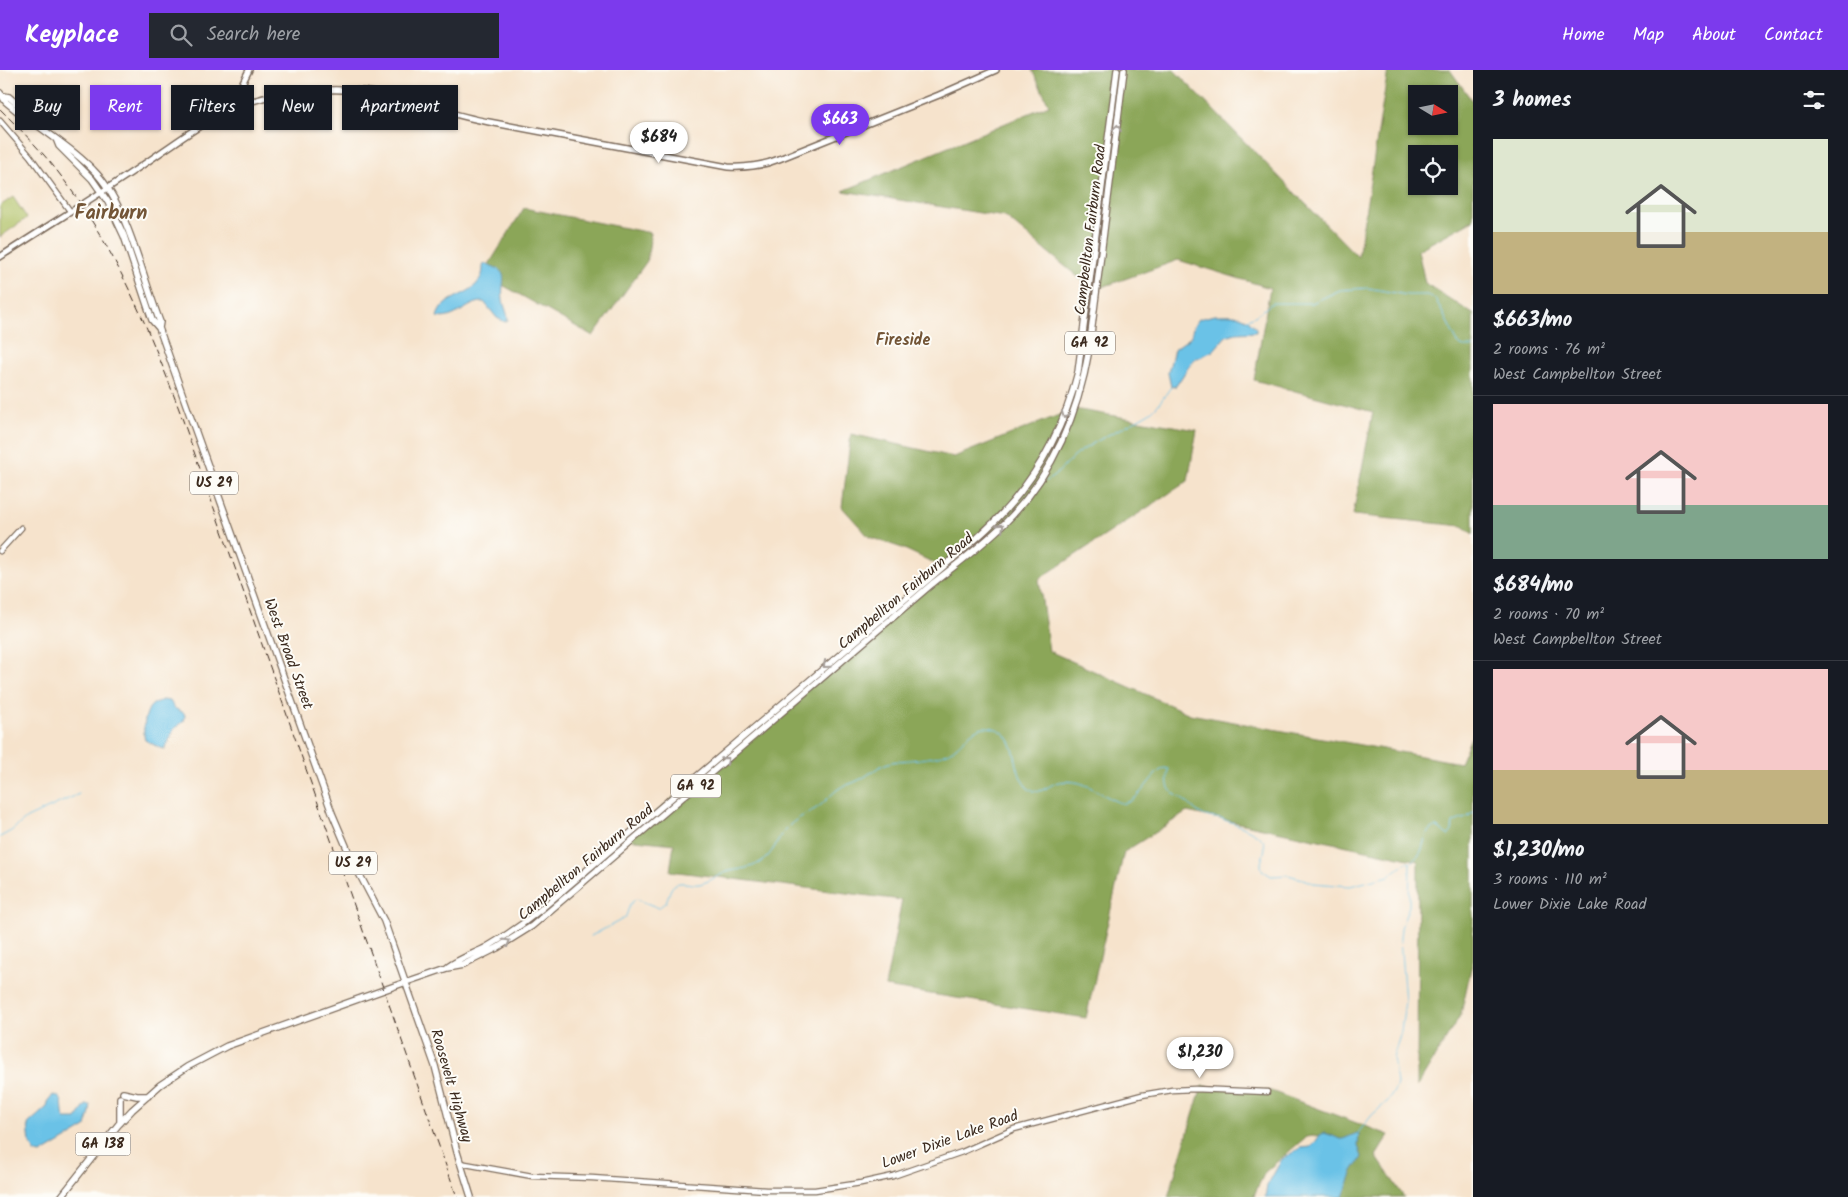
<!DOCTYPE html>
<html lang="en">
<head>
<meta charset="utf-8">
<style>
  :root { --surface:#171b24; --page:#242831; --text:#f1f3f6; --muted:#9ea1a6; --line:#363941; --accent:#7c3aed }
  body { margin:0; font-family:Kalam,sans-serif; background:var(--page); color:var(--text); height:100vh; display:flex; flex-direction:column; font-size:19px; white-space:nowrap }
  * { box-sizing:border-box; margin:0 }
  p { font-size:16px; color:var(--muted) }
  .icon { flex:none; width:28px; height:28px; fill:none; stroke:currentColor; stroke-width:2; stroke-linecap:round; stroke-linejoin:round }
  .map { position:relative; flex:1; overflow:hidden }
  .drawer { display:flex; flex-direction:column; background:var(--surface); width:375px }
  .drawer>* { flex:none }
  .banner { position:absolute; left:15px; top:15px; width:475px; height:45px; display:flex; gap:10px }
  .needle { width:32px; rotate:100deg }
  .controls { position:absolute; left:1408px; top:15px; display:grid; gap:10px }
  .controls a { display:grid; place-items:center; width:50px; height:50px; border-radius:0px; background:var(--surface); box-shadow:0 1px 4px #0004; font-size:25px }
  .price { position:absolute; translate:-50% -42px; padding:0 11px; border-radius:18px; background:#fff; color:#222; font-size:16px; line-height:32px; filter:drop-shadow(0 1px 2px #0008) }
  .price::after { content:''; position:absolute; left:50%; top:30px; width:15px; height:11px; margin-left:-8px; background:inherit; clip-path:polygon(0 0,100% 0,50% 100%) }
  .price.current { background:var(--accent); color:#fff }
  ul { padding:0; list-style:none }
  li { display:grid; align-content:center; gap:10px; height:265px; padding:0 20px }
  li+li { border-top:1px solid var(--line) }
  li span { display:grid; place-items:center; height:155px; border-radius:0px; color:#555 }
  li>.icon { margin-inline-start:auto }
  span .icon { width:90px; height:90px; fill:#fffc; stroke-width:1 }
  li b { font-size:21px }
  h2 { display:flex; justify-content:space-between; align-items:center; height:60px; padding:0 20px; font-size:21px }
  .chip { padding:0 18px; border-radius:0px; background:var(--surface); box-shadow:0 1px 4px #0004; font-size:18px; line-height:45px }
  .chip.current { background:var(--accent); color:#fff }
  header { display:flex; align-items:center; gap:30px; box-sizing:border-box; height:70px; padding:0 25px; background:var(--accent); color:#fff }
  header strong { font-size:24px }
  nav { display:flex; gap:28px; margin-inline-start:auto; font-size:18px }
  .search { width:350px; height:45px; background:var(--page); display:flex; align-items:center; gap:12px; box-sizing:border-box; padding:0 18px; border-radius:0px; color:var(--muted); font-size:19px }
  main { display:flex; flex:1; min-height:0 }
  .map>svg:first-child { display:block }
  .green { fill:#afc063; stroke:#757540 }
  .forest { fill:#8ba659; stroke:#63683c; fill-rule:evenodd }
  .water { fill:#6ac2e7; stroke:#527682 }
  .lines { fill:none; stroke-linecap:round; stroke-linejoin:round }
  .stream { stroke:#6ac2e7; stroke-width:1 }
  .tertiary-casing { stroke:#7c6b5b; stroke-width:7 }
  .secondary-casing { stroke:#7c6b5b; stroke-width:8 }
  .primary-casing { stroke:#7c6b5b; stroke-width:8 }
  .tertiary { stroke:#fff; stroke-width:4.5 }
  .secondary { stroke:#fff; stroke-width:5 }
  .primary { stroke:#fff; stroke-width:5.5 }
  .rail { stroke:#3b2a1e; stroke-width:1; stroke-dasharray:8 4; stroke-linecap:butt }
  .oneway { stroke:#a79f9a }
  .labels { text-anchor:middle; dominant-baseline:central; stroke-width:4; stroke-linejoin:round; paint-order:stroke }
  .shield { fill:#fdfcf7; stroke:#75695f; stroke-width:1 }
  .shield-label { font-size:14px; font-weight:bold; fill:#3b2a1e }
  .street-label { font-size:15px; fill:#3b2a1e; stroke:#fdfcf7 }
  .neighbourhood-label { font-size:16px; font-weight:bold; fill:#735536; stroke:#fdfcf7 }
  .district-label { font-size:20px; font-weight:bold; fill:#735536; stroke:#fdfcf7 }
</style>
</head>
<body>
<header>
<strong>Keyplace</strong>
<div class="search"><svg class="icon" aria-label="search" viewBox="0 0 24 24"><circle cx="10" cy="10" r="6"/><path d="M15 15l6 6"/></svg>Search here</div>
<nav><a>Home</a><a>Map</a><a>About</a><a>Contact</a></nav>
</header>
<main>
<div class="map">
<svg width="1473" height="1127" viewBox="0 0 1473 1127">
  <rect width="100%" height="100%" fill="#fdfcf7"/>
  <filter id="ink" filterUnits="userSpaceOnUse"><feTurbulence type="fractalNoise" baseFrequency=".02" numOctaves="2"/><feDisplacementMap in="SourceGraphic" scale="10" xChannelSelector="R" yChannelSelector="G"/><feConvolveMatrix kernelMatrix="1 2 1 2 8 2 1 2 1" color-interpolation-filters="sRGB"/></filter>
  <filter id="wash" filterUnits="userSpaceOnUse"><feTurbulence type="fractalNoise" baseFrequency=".0096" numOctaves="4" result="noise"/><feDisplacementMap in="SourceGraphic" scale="20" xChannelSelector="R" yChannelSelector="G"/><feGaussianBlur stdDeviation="1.12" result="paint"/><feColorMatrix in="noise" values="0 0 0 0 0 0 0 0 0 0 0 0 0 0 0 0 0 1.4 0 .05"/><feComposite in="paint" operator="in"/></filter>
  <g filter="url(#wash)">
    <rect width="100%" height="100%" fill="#f6e3cc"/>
    <path class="green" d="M13 127 27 148 0 167V136Z"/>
    <path class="forest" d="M1032 0H1174L1358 187 1388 0H1450L1473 32V150L1418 180 1425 213 1473 244V464L1462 456 1353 445 1373 342 1254 310 1270 218 1178 190 1094 220 1005 147 843 121 1049 35ZM1416 24H1449V56H1416ZM1416 84H1449V116H1416Z
      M524 138 651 163 647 191 593 266 483 204Z
      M1074 339 1197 360 1188 411 1039 509 1049 581 1190 644 1460 693 1473 663V889L1461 944 1417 1017 1418 791 1187 742 1124 782 1086 948 885 917 902 830 670 801 674 774 626 769 675 726 949 500 902 478 869 467 842 437 851 364 954 387Z
      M1202 1016 1271 1021 1389 1065 1376 1086 1404 1127H1338L1322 1065 1306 1067 1265 1102 1255 1123 1254 1127H1168Z"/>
    <path class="water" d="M486 194C513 202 500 210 503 230 504 237 508 243 508 250L505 252 497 248 484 232C468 231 454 252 437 247 443 224 472 228 481 207 483 204 483 199 483 195Z
      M1214 245C1233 245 1243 242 1256 258V262L1236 263 1226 266 1213 281 1193 290 1176 316 1171 317 1168 303 1174 279 1191 267 1193 257 1199 249Z
      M163 630 170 631 174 638 184 643 185 646 184 651 174 659 165 679 160 678 145 670C142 662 145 640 152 635 155 633 159 631 163 630Z
      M53 1025C67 1027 60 1041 65 1049H76L86 1035H90C92 1041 87 1051 86 1057L41 1084 36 1083 30 1074 28 1054 47 1037 48 1032Z
      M1324 1063C1346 1069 1334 1073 1357 1063L1359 1064 1358 1076 1362 1087 1353 1101 1343 1127H1265L1267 1116 1282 1089 1300 1078 1310 1077 1314 1074 1320 1065Z"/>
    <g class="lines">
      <path class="stream" d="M1247 249 1255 246 1272 233H1312L1340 220 1368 218 1407 225H1427L1436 230 1459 275 1464 277H1473
        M1046 411C1058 406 1067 391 1078 383 1101 367 1127 356 1151 342L1158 335 1171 317
        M0 767 11 761 27 748 79 724
        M591 866 625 848C629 840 628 834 636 829L659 838C659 837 665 833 665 833 669 828 669 817 676 814 682 811 692 815 699 814 710 812 719 804 730 801 740 799 751 798 759 793 773 786 777 769 787 758 795 749 805 745 815 739 824 734 830 725 838 719 844 715 852 714 859 710 871 704 878 695 892 692 910 689 930 690 947 683 962 676 971 656 987 657 1021 659 1011 700 1026 716 1036 728 1046 717 1056 713 1062 711 1068 711 1075 712 1092 714 1116 736 1126 733 1142 728 1149 706 1164 698L1169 699C1165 722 1170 720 1186 732 1193 737 1197 743 1205 746 1211 748 1218 748 1224 750 1234 753 1260 763 1264 772 1267 781 1261 787 1261 795L1262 800 1271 806 1288 805 1303 809 1313 813 1350 816 1389 806 1407 792 1410 793C1413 790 1416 788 1419 785 1425 776 1424 756 1438 757L1447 765H1449L1452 761 1453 753C1460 748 1466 751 1473 742
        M1358 1063 1372 1045 1388 1031 1396 1018 1397 1013 1393 988 1401 962 1405 931 1400 869 1401 858 1409 836 1410 793"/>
    </g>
  </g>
  <g filter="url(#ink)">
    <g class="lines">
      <g class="tertiary-casing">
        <path id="tertiary" d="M0 51 30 86 70 141
          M0 481 21 458
          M460 1093 532 1106 592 1108 766 1120H815L861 1113 893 1106 962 1082 1014 1059 1142 1025 1172 1020 1195 1019 1267 1022"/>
      </g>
      <g class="secondary-casing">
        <path id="secondary" d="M229 40 249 0
          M0 187C44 158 89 131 132 102 168 79 206 47 246 33 288 19 348 15 390 26 423 34 455 46 489 52 569 67 648 82 728 97 747 98 762 96 779 89L939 25 996 0"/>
      </g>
      <g class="primary-casing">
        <path id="primary" d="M0 23 6 32 29 51H32C54 68 78 83 97 104 128 138 143 209 160 252L159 258 183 326 332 743 352 790 384 851 435 996 457 1082 471 1127
          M4 26 9 27 32 47V51
          M57 71 59 76 92 109 108 132 124 166 152 250 159 258
          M448 897C460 888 474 884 487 877 506 866 523 854 540 840L977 468C1028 423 1062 367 1078 302L1117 0
          M123 1023 137 1026H148
          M120 1053V1028
          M61 1127 118 1055 132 1040 160 1015 187 997 227 976 406 912 447 898 463 895 497 878 532 856 932 514C957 494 983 475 1005 453 1052 406 1078 344 1089 280L1124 0"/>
      </g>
      <use href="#tertiary" class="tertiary"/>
      <use href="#secondary" class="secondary"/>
      <use href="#primary" class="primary"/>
      <path class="rail" d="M0 39C23 62 45 84 64 110 116 180 150 261 180 342L457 1127"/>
    </g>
    <defs><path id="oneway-chevron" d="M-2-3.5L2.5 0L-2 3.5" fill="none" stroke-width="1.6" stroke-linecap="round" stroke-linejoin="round" transform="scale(1.25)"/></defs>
    <g class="oneway">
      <use href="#oneway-chevron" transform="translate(1117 58) rotate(-82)"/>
      <use href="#oneway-chevron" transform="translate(1065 345) rotate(111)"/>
      <use href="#oneway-chevron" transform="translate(1001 457) rotate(-43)"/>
      <use href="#oneway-chevron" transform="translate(826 595) rotate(140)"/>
      <use href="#oneway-chevron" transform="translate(726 690) rotate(-40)"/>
      <use href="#oneway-chevron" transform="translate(507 872) rotate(-31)"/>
    </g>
  </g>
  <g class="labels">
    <g class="shield">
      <rect x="1065" y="261.5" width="50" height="23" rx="4"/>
      <rect x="190" y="401.5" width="48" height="23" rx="4"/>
      <rect x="671" y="704.5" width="50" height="23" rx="4"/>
      <rect x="329" y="781.5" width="48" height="23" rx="4"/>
      <rect x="75.5" y="1062.5" width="55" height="23" rx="4"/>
    </g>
    <g class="shield-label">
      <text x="1090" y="273">GA 92</text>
      <text x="214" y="413">US 29</text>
      <text x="696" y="716">GA 92</text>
      <text x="353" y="793">US 29</text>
      <text x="103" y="1074">GA 138</text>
    </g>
    <g class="street-label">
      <text transform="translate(1091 160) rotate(-83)">Campbellton Fairburn Road</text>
      <text transform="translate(906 522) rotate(-40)">Campbellton Fairburn Road</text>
      <text transform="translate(288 584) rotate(70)">West Broad Street</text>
      <text transform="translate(586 793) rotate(-40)">Campbellton Fairburn Road</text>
      <text transform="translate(451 1016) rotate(74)">Roosevelt Highway</text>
      <text transform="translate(950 1070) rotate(-20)">Lower Dixie Lake Road</text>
    </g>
    <g class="neighbourhood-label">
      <text x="903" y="270">Fireside</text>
    </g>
    <g class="district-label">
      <text x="111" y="144">Fairburn</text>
    </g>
  </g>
</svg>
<div class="controls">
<a><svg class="needle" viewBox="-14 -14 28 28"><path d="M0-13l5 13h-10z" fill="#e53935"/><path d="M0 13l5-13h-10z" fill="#9ea1a6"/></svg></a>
<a><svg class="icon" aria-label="locate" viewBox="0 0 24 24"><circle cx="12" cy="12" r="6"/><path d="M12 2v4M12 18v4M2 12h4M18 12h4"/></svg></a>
</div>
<b class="price current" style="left:840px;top:76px">$663</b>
<b class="price" style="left:659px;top:94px">$684</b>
<b class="price" style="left:1200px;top:1009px">$1,230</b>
<div class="banner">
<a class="chip">Buy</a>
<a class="chip current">Rent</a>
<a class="chip">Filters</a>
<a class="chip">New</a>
<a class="chip">Apartment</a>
</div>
</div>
<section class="drawer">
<h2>3 homes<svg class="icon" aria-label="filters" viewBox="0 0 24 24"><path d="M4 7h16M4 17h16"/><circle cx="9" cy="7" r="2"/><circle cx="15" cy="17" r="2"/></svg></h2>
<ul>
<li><span style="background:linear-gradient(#dfe7d0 60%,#c2b280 0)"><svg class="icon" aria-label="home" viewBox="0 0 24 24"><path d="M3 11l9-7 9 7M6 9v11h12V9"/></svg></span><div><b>$663/mo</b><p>2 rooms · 76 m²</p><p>West Campbellton Street</p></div></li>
<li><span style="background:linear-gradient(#f6c9c9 65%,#7fa58c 0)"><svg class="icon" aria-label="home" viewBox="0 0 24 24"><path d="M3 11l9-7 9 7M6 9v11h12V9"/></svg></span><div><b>$684/mo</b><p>2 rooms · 70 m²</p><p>West Campbellton Street</p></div></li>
<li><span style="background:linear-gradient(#f6c9c9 65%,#c2b280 0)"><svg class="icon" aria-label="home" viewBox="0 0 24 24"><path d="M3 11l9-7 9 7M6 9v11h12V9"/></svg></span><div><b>$1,230/mo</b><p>3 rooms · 110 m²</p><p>Lower Dixie Lake Road</p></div></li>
</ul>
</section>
</main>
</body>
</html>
